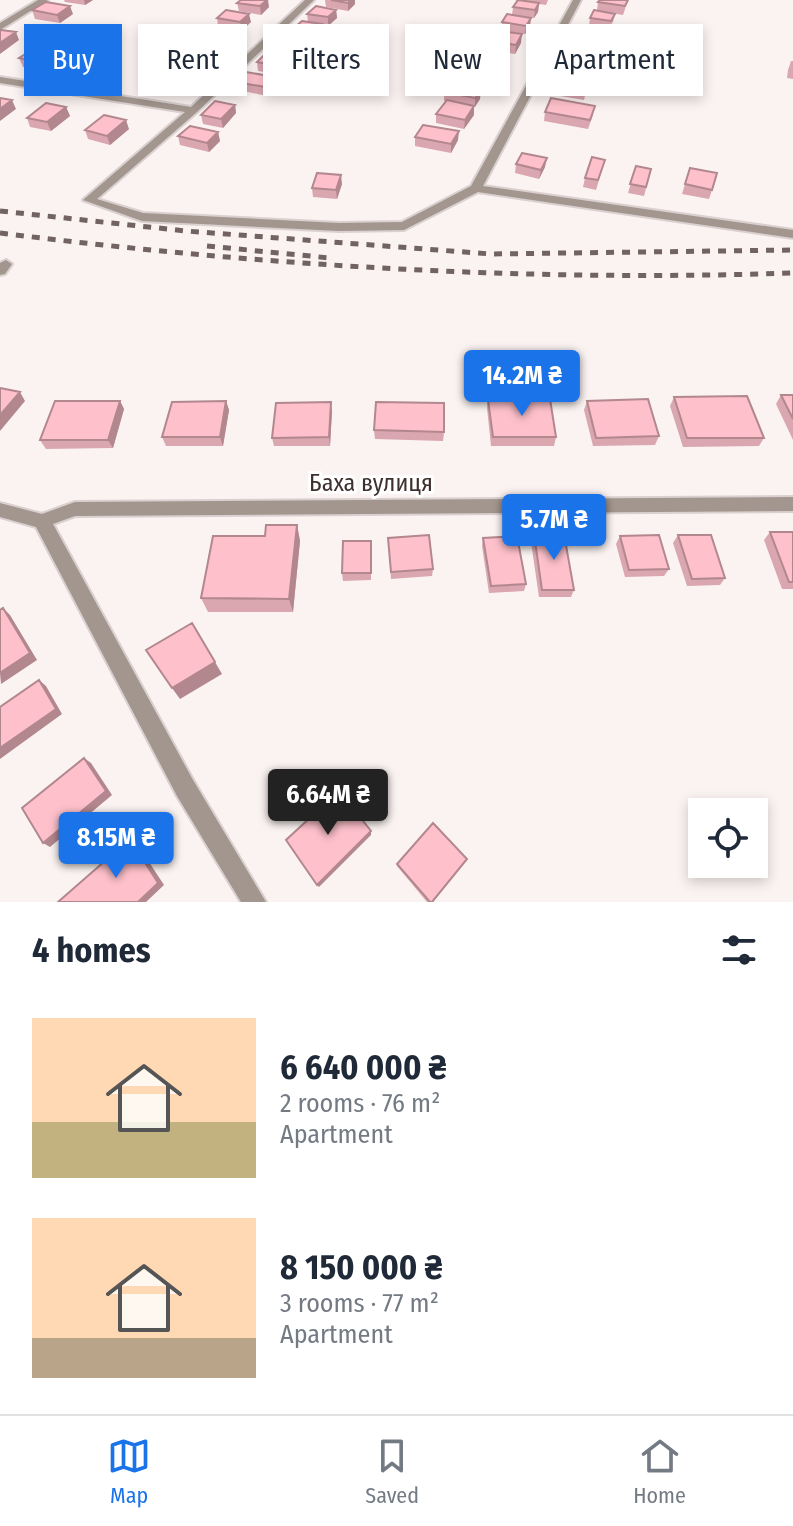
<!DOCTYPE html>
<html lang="en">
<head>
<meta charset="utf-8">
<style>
  :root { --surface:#fff; --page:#f2f2f3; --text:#1f2937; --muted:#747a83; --line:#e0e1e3; --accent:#1a73e8 }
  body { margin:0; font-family:"Fira Sans Condensed",sans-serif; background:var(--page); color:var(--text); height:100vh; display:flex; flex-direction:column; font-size:30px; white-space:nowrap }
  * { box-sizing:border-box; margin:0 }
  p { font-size:26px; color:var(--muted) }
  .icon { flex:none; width:44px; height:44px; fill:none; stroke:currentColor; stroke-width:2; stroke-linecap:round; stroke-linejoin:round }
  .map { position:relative; height:902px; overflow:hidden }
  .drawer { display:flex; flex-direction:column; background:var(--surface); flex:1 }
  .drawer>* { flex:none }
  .top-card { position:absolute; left:24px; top:24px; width:746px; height:72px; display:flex; gap:16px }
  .buttons { position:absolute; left:688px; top:798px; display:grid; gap:16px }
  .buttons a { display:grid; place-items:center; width:80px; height:80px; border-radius:0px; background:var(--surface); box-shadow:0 4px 12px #0003; font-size:40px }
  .price { position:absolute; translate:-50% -68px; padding:0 18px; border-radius:8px; background:var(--accent); color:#fff; font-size:26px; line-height:52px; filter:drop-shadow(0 2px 4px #0008) }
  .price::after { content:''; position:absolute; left:50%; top:48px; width:24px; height:18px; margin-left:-12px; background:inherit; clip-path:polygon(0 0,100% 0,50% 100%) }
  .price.on { background:#222; color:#fff }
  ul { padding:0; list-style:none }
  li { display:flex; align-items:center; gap:24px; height:200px; padding:0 32px }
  li span { display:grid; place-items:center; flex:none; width:224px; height:160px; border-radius:0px; color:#555 }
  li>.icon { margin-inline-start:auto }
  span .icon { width:96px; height:96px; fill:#fffc; stroke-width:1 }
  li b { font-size:34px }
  h2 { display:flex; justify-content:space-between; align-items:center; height:96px; padding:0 32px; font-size:34px }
  .tag { padding:0 28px; border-radius:0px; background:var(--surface); box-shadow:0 4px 12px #0003; font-size:28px; line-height:72px }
  .tag.on { background:var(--accent); color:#fff }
  .tabs { display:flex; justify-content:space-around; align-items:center; height:112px; border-top:2px solid var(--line); background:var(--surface); font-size:22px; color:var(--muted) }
  .tabs a { display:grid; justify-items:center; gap:4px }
  .tabs .on { color:var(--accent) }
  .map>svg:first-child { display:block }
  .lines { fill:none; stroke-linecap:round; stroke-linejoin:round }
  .street-casing { stroke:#d9d0cf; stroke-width:4 }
  .street { fill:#a2968e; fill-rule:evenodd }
  .rail { stroke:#706361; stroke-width:5; stroke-dasharray:8 8; stroke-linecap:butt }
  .wall { fill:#daa6af }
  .shaded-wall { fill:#b2878e }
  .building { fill:#fec1cb; stroke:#b2878e; stroke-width:2 }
  .labels { text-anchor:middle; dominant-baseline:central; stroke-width:6; stroke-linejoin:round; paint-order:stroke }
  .street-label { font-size:24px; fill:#3e302e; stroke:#fff }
</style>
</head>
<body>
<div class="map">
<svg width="793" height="902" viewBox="0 0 793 902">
  <rect width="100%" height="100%" fill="#fbf3f2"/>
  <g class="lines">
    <g class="street-casing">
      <path id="street" d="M38 0H48L0 30V23Z
        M305 0H314L197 112 97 199 143 213 339 223 402 222 471 186 573 0H581L483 186 793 230V238L478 192 404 230 339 231 142 221 83 200 185 112 0 83V77L191 107Z
        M6 260 12 264 5 274 0 275V263Z
        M793 497V511L75 516 53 524 193 780 266 902H241L177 796 36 527 0 517V503L42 514 75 502Z"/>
    </g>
    <use href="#street" class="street"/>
    <path class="rail" d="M0 211 186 231 491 254 793 250
      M0 233C264 266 527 282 793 273
      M207 246 330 258"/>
  </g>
  <path class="wall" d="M64 0H93L85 5 65 2Z
    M325 0H355V4L348 11 326 7Z
    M515 0H548L546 5 539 4 538 12 534 18 512 15 513 7 517 1Z
    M628 0 623 15 597 11 598 2Z
    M237 3 269 7 261 15 239 11Z
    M32 10 73 14 60 23 35 19Z
    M336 10 337 18 328 26 322 24V32L316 39 296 36 295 27 308 22 307 14Z
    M615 14 613 22 608 29 603 45 582 41 583 33 589 26 590 18Z
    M217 18 251 22 242 30 218 26Z
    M502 22 530 27 525 34 501 30Z
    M200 33 234 38 225 46 201 42Z
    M488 41 521 43 515 54 488 50Z
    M276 43 306 49 299 56 277 52Z
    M57 46 60 54 37 70 23 67 19 58Z
    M476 49 507 63 503 70 481 66 498 69 497 78 489 89 457 83V74L471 64V56Z
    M576 51 604 56 600 64 575 60Z
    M296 58 297 66 288 76 258 71 257 62Z
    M791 61H793V79L787 78 788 70Z
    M106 65 89 79 71 75 68 66Z
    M189 67 191 75 174 90 157 87 154 78Z
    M564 68 605 75 602 83 563 76Z
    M236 82 276 86 267 96 238 90Z
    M588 82 584 100 554 95 556 87Z
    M444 92 480 99 474 107V115L464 129 436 123V114L446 101H444Z
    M235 105 236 113 223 128 203 124 201 115Z
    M66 107 70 116 51 131 30 127 27 118Z
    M545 112 593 115 588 129 544 121Z
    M129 129 110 145 88 139 85 130Z
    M218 132 220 141 209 152 180 145 178 136Z
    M415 137 458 140 451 153 415 146Z
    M605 160 596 190 583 187 585 178Z
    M516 164 545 167 539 179 515 173Z
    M636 166 651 169 644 196 628 193Z
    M690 168 712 190 709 199 682 194Z
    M342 184 337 199 313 197 312 188Z
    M781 395H793V440L776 404Z
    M674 397 764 438 759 446 683 447 670 406Z
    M488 400 556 437 554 446H491L487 408Z
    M120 401 124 409 113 448 46 449 40 440Z
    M226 401 229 410 223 446H166L162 437Z
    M587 401 659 436 655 445 593 446 584 410Z
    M332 411 330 446H274L272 438Z
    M374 430 444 432 443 441 375 439Z
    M297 525 300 541 293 612H208L201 598 265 536Z
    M770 532H793V589H782L764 540Z
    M534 534 574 590 571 597H539L531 542Z
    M678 535 725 578 720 585 687 586 673 543Z
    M620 536 669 569 664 576 625 577 616 544Z
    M388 538 433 569 432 576 391 579Z
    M483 538 526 584 524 591 489 593 482 546Z
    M371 541V580L343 581 342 573Z
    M465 862 433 902H427L397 866V864Z"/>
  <path class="shaded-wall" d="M84 0H93L85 5Z
    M267 0H268L269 7 261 15 260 6Z
    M351 0H355V4L348 11V3Z
    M539 3 538 12 534 18 535 10Z
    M70 6 73 14 60 23 57 15Z
    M336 10 337 18 328 26V17Z
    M249 14 251 22 242 30 240 22Z
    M531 18 530 27 525 34 526 26Z
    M322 24V32L316 39 315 31Z
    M233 29 234 38 225 46 223 37Z
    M16 32 19 40 0 54V43Z
    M522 34 521 43 515 54 516 45Z
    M306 40V49L299 56 298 48Z
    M57 46 60 54 37 70 34 61Z
    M508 54 507 63 503 70 504 61Z
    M104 56 106 65 89 79 86 70Z
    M296 58 297 66 288 76 287 67Z
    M189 67 191 75 174 90 172 81Z
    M498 69 497 78 489 89 490 80Z
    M275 77 276 86 267 96 265 87Z
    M481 90 480 99 475 107V98Z
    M12 100 16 109 0 121V109Z
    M235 105 236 113 223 128 221 119Z
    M474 106V115L464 129 465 120Z
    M66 107 70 116 51 131 47 122Z
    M126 120 129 129 110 145 107 136Z
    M459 131 458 140 451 153V144Z
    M218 132 220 141 209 152 207 143Z
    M547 158 545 167 539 179 541 170Z
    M341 175 342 184 337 199 336 190Z
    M20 392 25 401 0 431V415Z
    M120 401 124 409 113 448 108 440Z
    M226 401 229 410 223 446 220 437Z
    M331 402 332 411 330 446 329 437Z
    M297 525 300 541 293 612 289 599Z
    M3 608 10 615 37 660 1 684 0 673Z
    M215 662 222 674 180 699 172 688Z
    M39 680 46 686 62 714 0 759V748Z
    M84 758 91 763 112 795 50 847 43 843Z
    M371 831V835L319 887 317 885Z
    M130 839 136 842 164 885 146 902H138Z"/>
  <path class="building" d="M241 0H267L260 6 237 3Z
    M331 0H351L348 3Z
    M518 0 539 3 535 10 513 7Z
    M600 0H628L625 6 598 2Z
    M46 2 70 6 57 15 32 10Z
    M316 6 336 10 328 17 307 14Z
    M226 10 249 14 240 22 217 18Z
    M594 10 615 14 611 21 590 18Z
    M507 14 531 18 526 26 502 22Z
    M302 21 322 24 315 31 295 27Z
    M209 25 233 29 223 37 200 33Z
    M587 25 608 29 605 36 583 33Z
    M0 30H1L16 32 0 43Z
    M494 30 522 34 516 45 488 41Z
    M284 36 306 40 298 48 276 43Z
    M43 43 57 46 34 61 19 58Z
    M581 43 606 47 602 56 576 51Z
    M476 49 508 54 504 61 471 56Z
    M86 53 104 56 86 70 68 66Z
    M266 53 296 58 287 67 257 62Z
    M568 60 607 66 604 74 564 68Z
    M172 63 189 67 172 81 154 78Z
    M465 63 498 69 490 80 457 74Z
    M246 72 275 77 265 87 236 82Z
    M559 77 588 82 586 91 556 87Z
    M450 84 481 90 475 98 444 92Z
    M0 98 12 100 0 109Z
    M551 98 595 106 590 120 545 112Z
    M447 100 474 106 465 120 436 114Z
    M215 101 235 105 221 119 201 115Z
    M46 103 66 107 47 122 27 118Z
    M104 115 126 120 107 136 85 130Z
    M423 125 459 131 451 144 415 137Z
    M190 126 218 132 207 143 178 136Z
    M522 153 547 158 541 170 516 164Z
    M592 157 605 160 598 180 585 178Z
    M636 166 651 169 646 187 630 184Z
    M690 168 717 173 712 190 685 184Z
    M317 173 341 175 336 190 312 188Z
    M0 388 20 392 0 415Z
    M781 395H793V419Z
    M747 396 764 438H687L674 397Z
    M550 399 556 437H493L488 400Z
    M648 399 659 436 596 438 587 401Z
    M55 401H120L108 440H40Z
    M226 401 220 437H162L172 402Z
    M331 402 329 437 272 438 276 403Z
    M376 402 444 403V432L374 430Z
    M266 525H297L289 599 201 598 213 536H265Z
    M770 532H793V582H789Z
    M534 534H564L574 590H542Z
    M429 535 433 569 391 572 388 538Z
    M659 535 669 569 629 570 620 536Z
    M678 535H711L725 578 692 579Z
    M517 536 526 584 491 586 483 538Z
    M343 541H371V573H342Z
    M3 608 30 653 0 673V610Z
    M192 623 215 662 172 688 146 650Z
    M39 680 56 709 0 748V707Z
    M84 758 106 791 43 843 22 808Z
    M339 791 371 831 317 885 286 840Z
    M433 823 467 859 432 902H430L397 864Z
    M130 839 158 883 138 902H58Z"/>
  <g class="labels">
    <g class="street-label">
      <text x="371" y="483">Баха вулиця</text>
    </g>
  </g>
</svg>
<div class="buttons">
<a><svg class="icon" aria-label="locate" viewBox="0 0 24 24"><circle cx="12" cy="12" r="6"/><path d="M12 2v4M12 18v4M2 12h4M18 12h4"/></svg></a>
</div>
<b class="price" style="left:522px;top:418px">14.2M ₴</b>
<b class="price" style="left:554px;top:562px">5.7M ₴</b>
<b class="price on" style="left:328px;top:837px">6.64M ₴</b>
<b class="price" style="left:116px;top:880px">8.15M ₴</b>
<div class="top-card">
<a class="tag on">Buy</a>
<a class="tag">Rent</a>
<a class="tag">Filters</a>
<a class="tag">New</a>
<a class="tag">Apartment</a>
</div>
</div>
<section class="drawer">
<h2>4 homes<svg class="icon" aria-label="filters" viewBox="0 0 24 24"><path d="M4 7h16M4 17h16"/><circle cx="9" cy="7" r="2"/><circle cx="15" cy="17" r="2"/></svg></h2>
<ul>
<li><span style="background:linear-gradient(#ffd9b3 65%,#c2b280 0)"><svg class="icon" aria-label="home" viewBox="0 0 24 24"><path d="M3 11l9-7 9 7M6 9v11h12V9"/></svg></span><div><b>6 640 000 ₴</b><p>2 rooms · 76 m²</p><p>Apartment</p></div></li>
<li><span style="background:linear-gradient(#ffd9b3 75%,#b9a48a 0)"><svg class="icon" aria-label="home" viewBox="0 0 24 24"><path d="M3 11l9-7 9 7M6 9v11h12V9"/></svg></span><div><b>8 150 000 ₴</b><p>3 rooms · 77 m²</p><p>Apartment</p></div></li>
</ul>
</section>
<nav class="tabs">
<a class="on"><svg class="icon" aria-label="map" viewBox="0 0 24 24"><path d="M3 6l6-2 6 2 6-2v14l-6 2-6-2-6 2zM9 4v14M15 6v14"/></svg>Map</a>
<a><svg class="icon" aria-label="saved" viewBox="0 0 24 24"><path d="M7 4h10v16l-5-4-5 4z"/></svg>Saved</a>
<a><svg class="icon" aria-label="home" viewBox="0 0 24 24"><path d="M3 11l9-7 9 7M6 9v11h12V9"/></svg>Home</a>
</nav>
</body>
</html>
